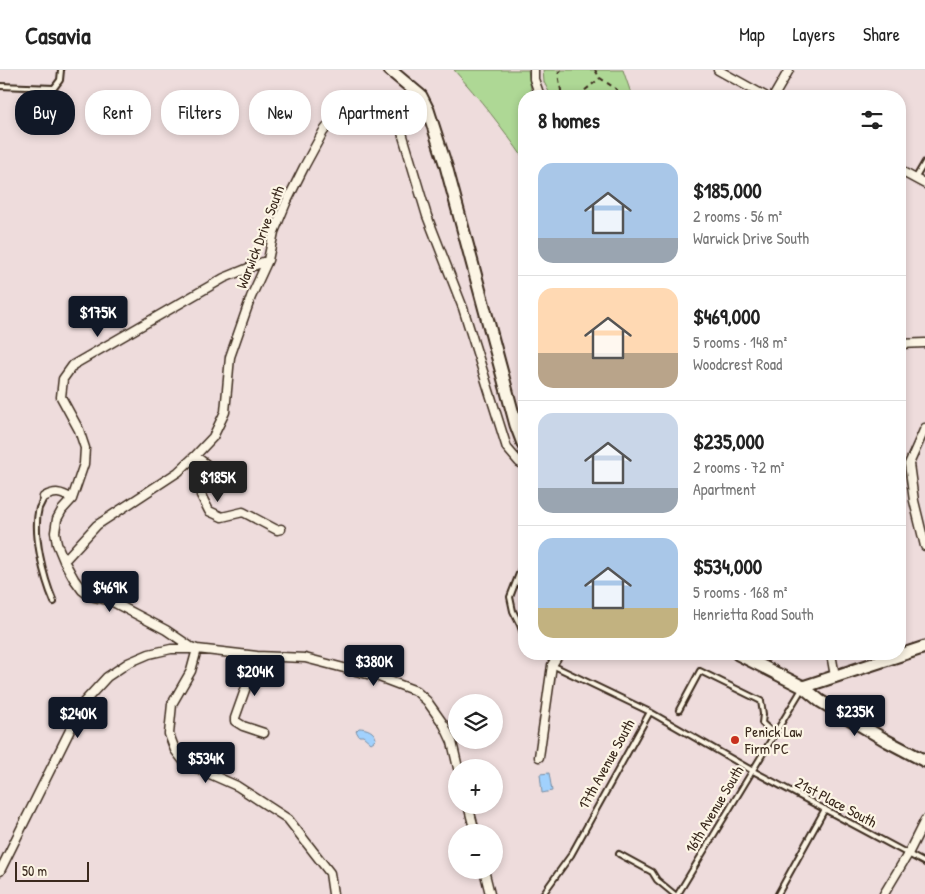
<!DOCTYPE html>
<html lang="en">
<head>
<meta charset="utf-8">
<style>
  :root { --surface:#fff; --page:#f6f6f6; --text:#222; --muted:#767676; --line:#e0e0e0; --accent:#111827 }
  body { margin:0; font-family:"Patrick Hand",sans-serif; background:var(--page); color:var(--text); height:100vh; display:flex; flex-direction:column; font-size:19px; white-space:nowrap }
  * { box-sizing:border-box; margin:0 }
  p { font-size:16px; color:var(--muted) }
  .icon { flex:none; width:28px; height:28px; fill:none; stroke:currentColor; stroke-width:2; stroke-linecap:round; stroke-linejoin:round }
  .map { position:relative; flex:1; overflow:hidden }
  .side { position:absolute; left:518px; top:20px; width:388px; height:570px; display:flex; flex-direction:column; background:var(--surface); border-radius:20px; box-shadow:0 2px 8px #0003 }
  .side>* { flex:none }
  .guide { position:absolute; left:15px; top:20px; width:428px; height:45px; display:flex; gap:10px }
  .fabs { position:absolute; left:448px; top:624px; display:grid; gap:10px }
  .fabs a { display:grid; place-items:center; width:55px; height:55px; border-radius:50%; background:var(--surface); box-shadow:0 2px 8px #0003; font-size:25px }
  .scale { position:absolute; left:15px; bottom:12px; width:74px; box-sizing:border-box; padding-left:5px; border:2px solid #3b2a1e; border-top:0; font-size:14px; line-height:18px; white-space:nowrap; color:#3b2a1e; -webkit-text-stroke:4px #fcf5e5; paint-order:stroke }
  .price { position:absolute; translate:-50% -42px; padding:0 11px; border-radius:5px; background:var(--accent); color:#fff; font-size:16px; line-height:32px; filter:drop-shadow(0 1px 2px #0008) }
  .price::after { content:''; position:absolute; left:50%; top:30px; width:15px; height:11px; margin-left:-8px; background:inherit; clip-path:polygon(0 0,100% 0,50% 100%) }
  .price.current { background:#222; color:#fff }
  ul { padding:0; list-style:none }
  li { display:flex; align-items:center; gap:15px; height:125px; padding:0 20px }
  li+li { border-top:1px solid var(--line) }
  li span { display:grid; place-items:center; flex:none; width:140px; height:100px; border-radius:15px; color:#555 }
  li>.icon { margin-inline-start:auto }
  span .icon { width:60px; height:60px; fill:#fffc; stroke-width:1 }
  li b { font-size:21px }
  h2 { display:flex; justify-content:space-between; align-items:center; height:60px; padding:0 20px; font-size:21px }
  .pill { padding:0 18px; border-radius:20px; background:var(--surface); box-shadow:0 2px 8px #0003; font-size:18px; line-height:45px }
  .pill.current { background:var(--accent); color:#fff }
  header { display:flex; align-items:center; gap:30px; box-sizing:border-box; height:70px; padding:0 25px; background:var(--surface); border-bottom:1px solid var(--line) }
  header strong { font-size:24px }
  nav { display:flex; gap:28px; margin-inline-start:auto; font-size:18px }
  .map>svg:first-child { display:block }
  .green { fill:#aed895; stroke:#74815a }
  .water { fill:#a1d1fd; stroke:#788ea4 }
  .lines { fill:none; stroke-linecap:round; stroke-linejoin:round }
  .lane-casing { stroke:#3b2a1e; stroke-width:8 }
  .street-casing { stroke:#3b2a1e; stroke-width:11 }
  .secondary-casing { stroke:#3b2a1e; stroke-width:15 }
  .path { stroke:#3b2a1e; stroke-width:2; stroke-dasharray:5 4; stroke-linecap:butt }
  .lane { stroke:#fcf5e5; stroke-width:4 }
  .street { stroke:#fcf5e5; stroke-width:8 }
  .secondary { stroke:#fcf5e5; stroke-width:11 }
  .poi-dot { fill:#c8321e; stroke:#fcf5e5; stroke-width:2 }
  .labels { text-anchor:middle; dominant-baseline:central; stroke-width:4.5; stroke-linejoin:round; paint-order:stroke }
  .street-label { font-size:15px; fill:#3b2a1e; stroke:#fcf5e5 }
  .poi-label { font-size:15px; fill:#3b2a1e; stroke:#fcf5e5; text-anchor:start }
</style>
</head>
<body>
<header>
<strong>Casavia</strong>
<nav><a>Map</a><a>Layers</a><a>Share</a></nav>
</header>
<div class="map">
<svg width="925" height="824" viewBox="0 0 925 824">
  <rect width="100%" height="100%" fill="#eedcdc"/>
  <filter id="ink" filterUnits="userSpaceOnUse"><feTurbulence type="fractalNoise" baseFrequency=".02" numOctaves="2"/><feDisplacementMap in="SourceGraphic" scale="10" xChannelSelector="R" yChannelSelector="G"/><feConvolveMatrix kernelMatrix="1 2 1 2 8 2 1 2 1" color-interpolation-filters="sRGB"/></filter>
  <g filter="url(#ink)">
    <path class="green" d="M454 0H528L532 26H524V89C503 58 479 28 454 0Z
      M543 0H623L632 26H551L544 12Z"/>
    <path class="water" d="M359 658C366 658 375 661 376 669L374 671 371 673 363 666H359L356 661Z
      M549 703 552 721 542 723 540 704Z"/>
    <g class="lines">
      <g class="lane-casing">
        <path id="lane" d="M0 16 54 18 60 10 61 0
          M915 109 925 92
          M44 427C43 431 41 434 39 438 32 463 44 509 54 532
          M524 491 510 527 513 541 520 555 524 566
          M544 584 555 590
          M552 595 650 642 753 701 925 793
          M679 640 700 601 761 631 763 644 762 653 775 665
          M619 784 652 802 657 810 674 824
          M543 824 571 785 650 642
          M678 824 802 619
          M778 824 825 739"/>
      </g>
      <g class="street-casing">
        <path id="street" d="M534 0V9L540 26
          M718 0 765 26
          M774 26 789 0
          M899 100 925 114
          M268 190 224 208 73 295 63 309 61 327 79 360 85 378 84 394 72 429 62 440 57 449 55 462 57 474 64 491 74 509 82 520 90 526 109 530 166 560 191 577 197 579 257 586 305 588 379 607 416 621 427 631 444 655 452 672 458 698
          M899 274 925 273
          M925 358 909 394 914 431 925 476
          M195 386 206 394 208 399 201 425 209 441 222 447 243 442 277 460 281 459
          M44 427C55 421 61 422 72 429
          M64 491 97 455 178 402 195 386 213 367 225 342 230 287 251 227 268 190 274 162 286 133 304 97 323 62 336 45 348 37 364 35 379 36 392 46 400 56 427 146 463 238 507 378 519 392 524 395
          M831 584 835 606
          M257 586 235 648V651L243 656 264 663
          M539 687 552 595 559 584
          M468 735 475 762
          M484 800 490 824
          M0 801 84 632 107 607 128 593 149 584 171 579H197L191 601 172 634 169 664 175 680 185 693 237 716 288 749 330 803 333 824
          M884 824 908 784 925 750"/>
      </g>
      <g class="secondary-casing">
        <path id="secondary" d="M390 0 421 26 428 40 446 96 516 355 524 376
          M738 584 803 617 820 631 887 671 925 691
          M803 617 925 577"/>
      </g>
      <path class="path" d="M561 0 558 4 562 26
        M595 0 600 8 616 19 620 26
        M578 26 600 8"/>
      <use href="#lane" class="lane"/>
      <use href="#street" class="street"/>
      <use href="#secondary" class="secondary"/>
    </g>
  </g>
  <circle class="poi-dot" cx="735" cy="670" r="5"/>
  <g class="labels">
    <g class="street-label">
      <text transform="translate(260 167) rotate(-69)">Warwick Drive South</text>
      <text transform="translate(606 694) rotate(-61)">17th Avenue South</text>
      <text transform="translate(836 732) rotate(28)">21st Place South</text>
      <text transform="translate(714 739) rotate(-59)">16th Avenue South</text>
    </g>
    <g class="poi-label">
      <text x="745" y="661">Penick Law<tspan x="745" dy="17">Firm PC</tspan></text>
    </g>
  </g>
</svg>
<div class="fabs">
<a><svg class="icon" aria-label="layers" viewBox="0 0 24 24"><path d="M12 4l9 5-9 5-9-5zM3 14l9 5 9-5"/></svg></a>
<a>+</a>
<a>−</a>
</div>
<div class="scale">50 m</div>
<b class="price" style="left:98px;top:268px">$175K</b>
<b class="price current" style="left:218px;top:433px">$185K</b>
<b class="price" style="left:110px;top:543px">$469K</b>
<b class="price" style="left:374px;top:617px">$380K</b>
<b class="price" style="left:255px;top:627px">$204K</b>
<b class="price" style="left:855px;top:667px">$235K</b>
<b class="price" style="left:78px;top:669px">$240K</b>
<b class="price" style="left:206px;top:714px">$534K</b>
<div class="guide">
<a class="pill current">Buy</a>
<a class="pill">Rent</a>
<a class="pill">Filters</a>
<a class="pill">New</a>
<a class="pill">Apartment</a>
</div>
<section class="side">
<h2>8 homes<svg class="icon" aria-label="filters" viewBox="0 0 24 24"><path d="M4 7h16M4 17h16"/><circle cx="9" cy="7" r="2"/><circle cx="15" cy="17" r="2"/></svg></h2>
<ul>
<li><span style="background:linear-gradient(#a9c7e8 75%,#9aa5b1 0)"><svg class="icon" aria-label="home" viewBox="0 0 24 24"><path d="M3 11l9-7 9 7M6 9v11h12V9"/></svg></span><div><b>$185,000</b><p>2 rooms · 56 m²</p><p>Warwick Drive South</p></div></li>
<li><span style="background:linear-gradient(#ffd9b3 65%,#b9a48a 0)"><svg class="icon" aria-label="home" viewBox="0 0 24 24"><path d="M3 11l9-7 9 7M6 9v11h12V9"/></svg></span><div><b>$469,000</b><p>5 rooms · 148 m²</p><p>Woodcrest Road</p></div></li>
<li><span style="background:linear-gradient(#c9d6e8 75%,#9aa5b1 0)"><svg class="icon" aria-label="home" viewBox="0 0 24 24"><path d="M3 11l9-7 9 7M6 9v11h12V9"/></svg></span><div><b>$235,000</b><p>2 rooms · 72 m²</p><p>Apartment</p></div></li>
<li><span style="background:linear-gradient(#a9c7e8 70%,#c2b280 0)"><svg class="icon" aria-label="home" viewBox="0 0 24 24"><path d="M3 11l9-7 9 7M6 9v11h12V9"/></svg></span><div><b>$534,000</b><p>5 rooms · 168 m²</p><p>Henrietta Road South</p></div></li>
</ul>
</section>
</div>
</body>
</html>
